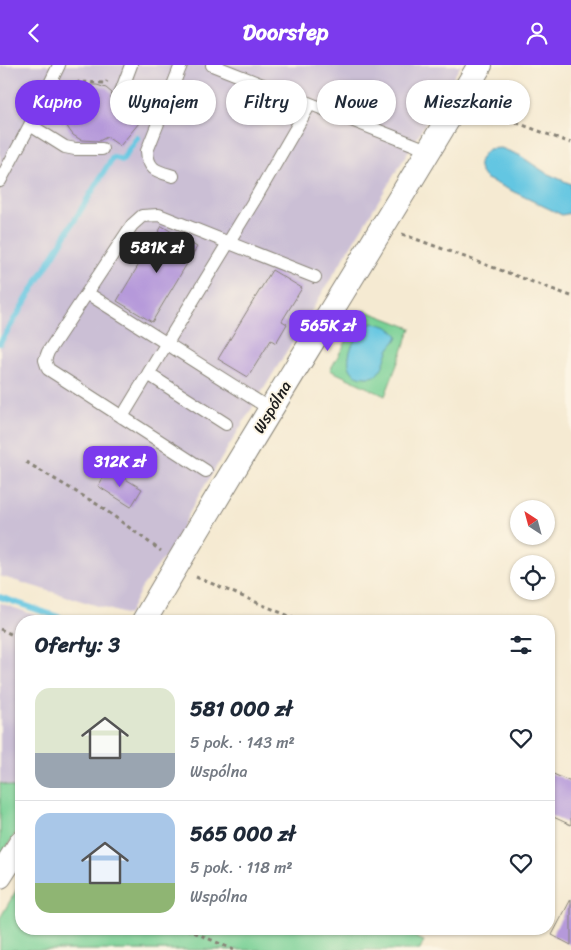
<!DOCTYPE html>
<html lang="pl">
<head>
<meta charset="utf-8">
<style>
  :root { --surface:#fff; --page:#f6f6f7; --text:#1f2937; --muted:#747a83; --line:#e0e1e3; --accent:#7c3aed }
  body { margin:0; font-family:Sriracha,sans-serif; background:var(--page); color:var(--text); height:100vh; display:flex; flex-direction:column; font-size:19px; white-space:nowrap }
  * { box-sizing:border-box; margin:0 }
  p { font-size:16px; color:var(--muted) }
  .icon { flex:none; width:28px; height:28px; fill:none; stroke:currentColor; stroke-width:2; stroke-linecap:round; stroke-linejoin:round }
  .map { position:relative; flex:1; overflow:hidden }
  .details { position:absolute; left:15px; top:550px; width:540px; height:320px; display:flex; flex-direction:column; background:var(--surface); border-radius:20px; box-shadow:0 1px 4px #0004 }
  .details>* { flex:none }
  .hud { position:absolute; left:15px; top:15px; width:541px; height:45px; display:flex; gap:10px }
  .needle { width:32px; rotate:324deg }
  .buttons { position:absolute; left:510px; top:435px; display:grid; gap:10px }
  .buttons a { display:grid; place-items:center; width:45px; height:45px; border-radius:50%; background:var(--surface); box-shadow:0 1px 4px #0004; font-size:25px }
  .price { position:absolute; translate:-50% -42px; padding:0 11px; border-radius:10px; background:var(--accent); color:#fff; font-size:16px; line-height:32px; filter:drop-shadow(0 1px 2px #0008) }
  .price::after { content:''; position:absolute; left:50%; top:30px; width:15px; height:11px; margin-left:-8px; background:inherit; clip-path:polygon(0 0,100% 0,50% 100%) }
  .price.active { background:#222; color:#fff }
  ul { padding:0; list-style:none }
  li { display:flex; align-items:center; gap:15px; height:125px; padding:0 20px }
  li+li { border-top:1px solid var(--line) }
  li span { display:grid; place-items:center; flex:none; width:140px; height:100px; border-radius:15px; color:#555 }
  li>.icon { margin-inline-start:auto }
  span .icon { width:60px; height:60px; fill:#fffc; stroke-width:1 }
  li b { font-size:21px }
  h2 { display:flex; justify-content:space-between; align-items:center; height:60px; padding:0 20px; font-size:21px }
  .pill { padding:0 18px; border-radius:22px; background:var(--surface); box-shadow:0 1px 4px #0004; font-size:18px; line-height:45px }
  .pill.active { background:var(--accent); color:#fff }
  header { display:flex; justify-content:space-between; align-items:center; height:65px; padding:0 20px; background:var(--accent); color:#fff; font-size:22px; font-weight:800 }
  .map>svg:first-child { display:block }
  .industrial { fill:#cbbfd5 }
  .green { fill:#78d095; stroke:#4a7658 }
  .water { fill:#64c6e2; stroke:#40717f }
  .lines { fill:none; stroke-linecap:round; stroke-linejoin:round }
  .stream { stroke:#64c6e2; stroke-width:6 }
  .building { fill:#b599da }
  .lane-casing { stroke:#888377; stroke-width:14 }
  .street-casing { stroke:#888377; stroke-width:26 }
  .path { stroke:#888377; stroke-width:3; stroke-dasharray:4 4; stroke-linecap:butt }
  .lane { stroke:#fff; stroke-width:12 }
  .street { stroke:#fff; stroke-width:24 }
  .labels { text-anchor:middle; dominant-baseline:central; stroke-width:4; stroke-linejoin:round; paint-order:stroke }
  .street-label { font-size:16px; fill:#1c1c1c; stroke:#fcf5e5 }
</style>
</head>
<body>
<header><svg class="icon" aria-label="back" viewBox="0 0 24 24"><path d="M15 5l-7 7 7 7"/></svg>Doorstep<svg class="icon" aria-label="person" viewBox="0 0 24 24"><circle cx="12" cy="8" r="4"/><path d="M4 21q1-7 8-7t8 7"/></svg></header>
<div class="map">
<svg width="571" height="885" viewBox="0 0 571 885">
  <rect width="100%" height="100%" fill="#fcf5e5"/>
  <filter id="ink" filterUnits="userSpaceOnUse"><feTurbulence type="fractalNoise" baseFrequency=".02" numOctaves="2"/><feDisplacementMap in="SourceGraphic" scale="10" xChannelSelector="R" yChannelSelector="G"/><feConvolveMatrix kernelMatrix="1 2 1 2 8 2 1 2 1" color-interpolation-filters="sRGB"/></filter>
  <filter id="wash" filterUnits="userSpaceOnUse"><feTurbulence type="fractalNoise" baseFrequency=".0096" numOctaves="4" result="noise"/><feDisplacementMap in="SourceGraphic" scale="20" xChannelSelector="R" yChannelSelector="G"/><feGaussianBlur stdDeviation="1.12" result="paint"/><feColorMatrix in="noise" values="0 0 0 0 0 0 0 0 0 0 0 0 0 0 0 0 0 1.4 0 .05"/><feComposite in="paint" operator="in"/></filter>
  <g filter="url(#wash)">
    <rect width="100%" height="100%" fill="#f5ead2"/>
    <path class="industrial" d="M0 0H461L196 435 172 482 142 522 128 550 0 511Z
      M0 538 52 556H21V725L0 718Z"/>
    <path class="green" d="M364 245 411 263 385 331 330 305Z
      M0 718 21 725V760L0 792Z
      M21 817V864H397L424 876 420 885H0V853Z"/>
    <path class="water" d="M501 83 519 90 546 108 571 119V148L562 150 485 113C475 101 478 95 488 84Z
      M373 258C384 260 392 262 398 271 396 277 392 279 389 284 385 292 385 301 378 308 375 312 372 312 368 312 333 313 352 266 373 258Z"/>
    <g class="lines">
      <path class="stream" d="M0 278 113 92 122 95 137 73
        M0 532 70 556"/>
    </g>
    <g id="blocks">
      <path class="building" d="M87 20H97L106 23 112 28 111 33 113 38 119 40 120 44 139 58 120 81 107 72 99 76 81 75 73 70 68 63 64 54V45L66 36 71 29 78 23Z
        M162 161 197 182 152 257 117 236Z
        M272 205 302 223 282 256 287 259 276 278 271 275 248 312 218 294Z
        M109 404 142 424 131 442 98 421Z
        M549 707 571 717V760L549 750Z
        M571 834V880L552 870Z"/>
    </g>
  </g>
  <g filter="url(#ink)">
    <use href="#blocks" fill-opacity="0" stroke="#888377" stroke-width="1"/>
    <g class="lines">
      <g class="lane-casing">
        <path id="lane" d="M212 0 430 86
          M119 32 131 0
          M30 60 65 82 75 84H102
          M173 111C157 106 148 105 147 86L181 0
          M0 116 30 60 59 0
          M87 228 132 160 142 151 159 150 315 212
          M122 352 148 309
          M226 359 148 309 255 134 310 39
          M206 406 48 304 45 295 48 287 87 228 270 344"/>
      </g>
      <g class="street-casing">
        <path id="street" d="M144 556C252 369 370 187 480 0
          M0 811 21 778"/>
      </g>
      <path class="path" d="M64 30 79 17 106 18 107 16
        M480 41 512 56 571 78
        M56 44 64 61
        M402 169 571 231
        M26 397 100 441 161 486
        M196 512 301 556
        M0 564 21 574
        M187 864 234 885"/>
      <use href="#lane" class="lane"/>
      <use href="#street" class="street"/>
    </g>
  </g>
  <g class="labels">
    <g class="street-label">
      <text transform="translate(272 342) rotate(-59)">Wspólna</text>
    </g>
  </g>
</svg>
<div class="buttons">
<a><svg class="needle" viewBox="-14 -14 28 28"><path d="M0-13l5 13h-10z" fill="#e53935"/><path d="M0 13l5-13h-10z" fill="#747a83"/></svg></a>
<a><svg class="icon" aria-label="locate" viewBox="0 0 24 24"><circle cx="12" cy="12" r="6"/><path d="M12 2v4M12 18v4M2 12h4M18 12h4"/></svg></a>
</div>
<b class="price active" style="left:157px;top:209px">581K zł</b>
<b class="price" style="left:328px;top:287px">565K zł</b>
<b class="price" style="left:120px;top:423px">312K zł</b>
<div class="hud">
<a class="pill active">Kupno</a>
<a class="pill">Wynajem</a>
<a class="pill">Filtry</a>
<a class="pill">Nowe</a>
<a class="pill">Mieszkanie</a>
</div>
<section class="details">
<h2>Oferty: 3<svg class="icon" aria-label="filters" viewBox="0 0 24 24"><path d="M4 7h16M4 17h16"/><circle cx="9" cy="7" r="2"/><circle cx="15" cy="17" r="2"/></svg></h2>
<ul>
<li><span style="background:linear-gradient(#dfe7d0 65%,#9aa5b1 0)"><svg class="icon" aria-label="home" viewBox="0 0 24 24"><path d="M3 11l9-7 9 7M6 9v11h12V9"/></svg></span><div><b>581 000 zł</b><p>5 pok. · 143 m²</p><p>Wspólna</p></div><svg class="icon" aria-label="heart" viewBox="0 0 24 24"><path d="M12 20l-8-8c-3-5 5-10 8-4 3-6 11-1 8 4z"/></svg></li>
<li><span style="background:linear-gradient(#a9c7e8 70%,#8fb573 0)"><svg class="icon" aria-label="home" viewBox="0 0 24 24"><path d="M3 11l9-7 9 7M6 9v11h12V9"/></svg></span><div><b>565 000 zł</b><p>5 pok. · 118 m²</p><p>Wspólna</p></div><svg class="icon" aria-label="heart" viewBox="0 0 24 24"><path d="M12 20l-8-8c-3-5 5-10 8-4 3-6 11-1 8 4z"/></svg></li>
</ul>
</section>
</div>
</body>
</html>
